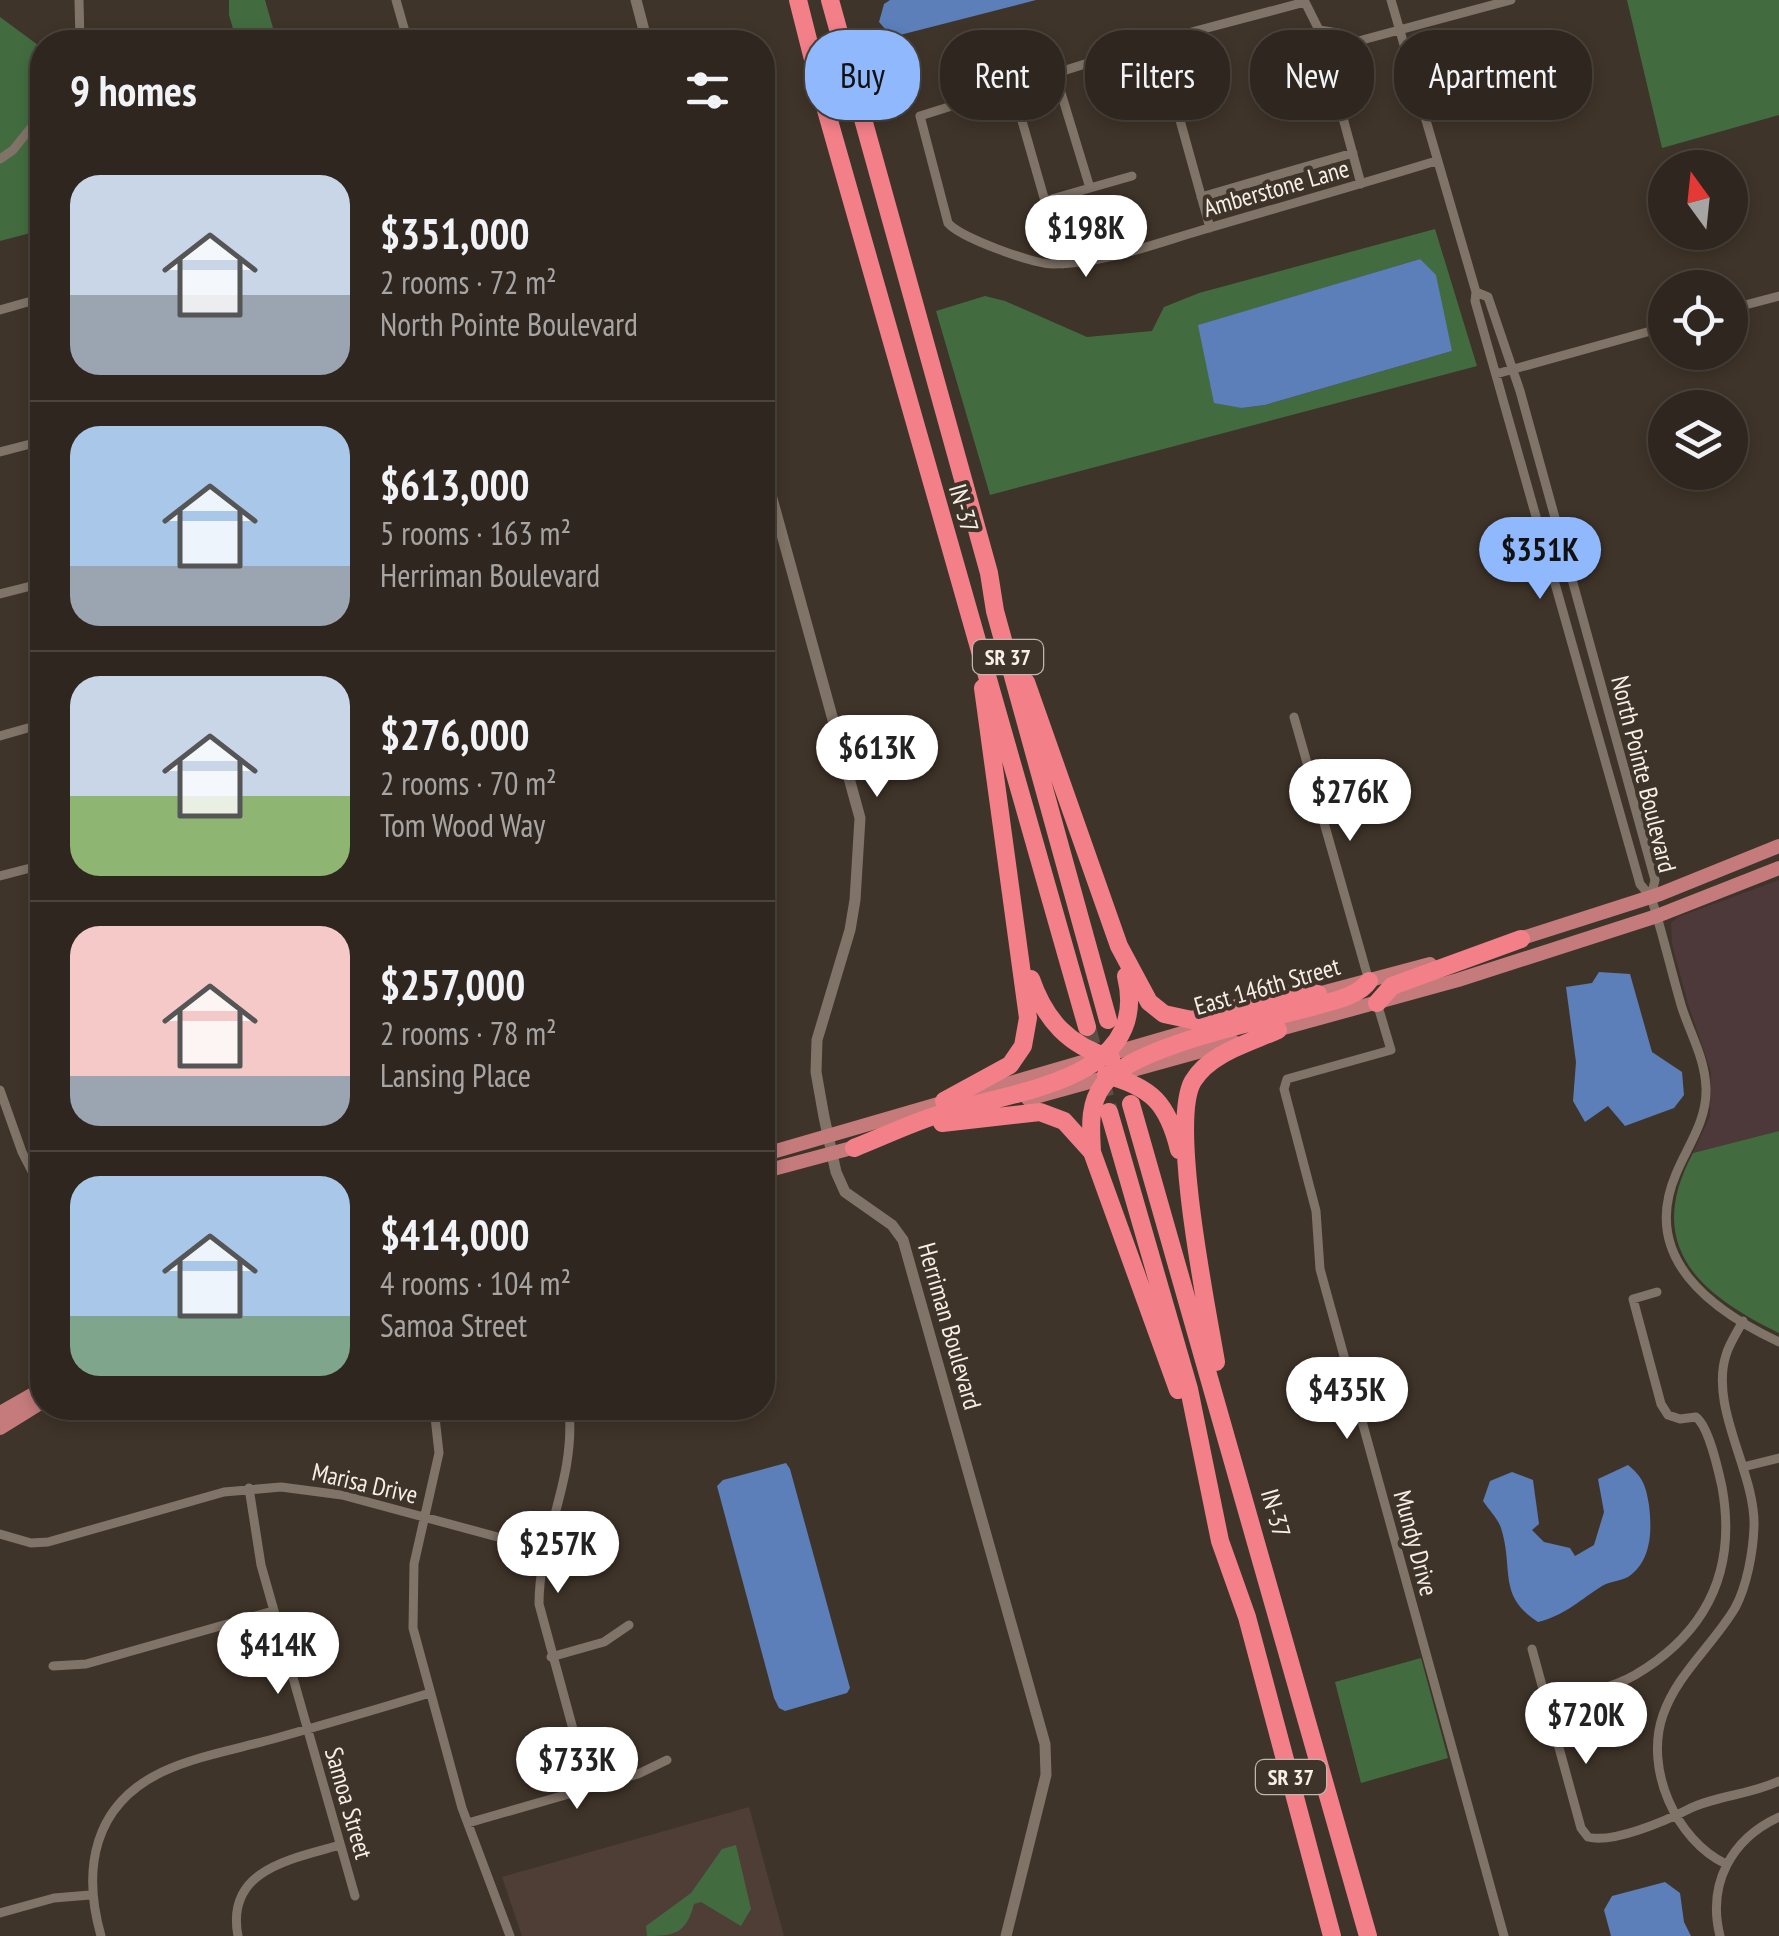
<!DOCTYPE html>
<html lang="en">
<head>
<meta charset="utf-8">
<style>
  :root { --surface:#2f271f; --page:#372f28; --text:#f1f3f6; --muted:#a7a5a4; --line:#4a443d; --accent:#90b8fd }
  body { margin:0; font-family:"PT Sans Narrow",sans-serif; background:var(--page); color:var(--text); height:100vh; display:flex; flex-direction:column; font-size:38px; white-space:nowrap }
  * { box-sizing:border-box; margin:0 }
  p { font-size:32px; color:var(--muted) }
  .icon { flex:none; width:55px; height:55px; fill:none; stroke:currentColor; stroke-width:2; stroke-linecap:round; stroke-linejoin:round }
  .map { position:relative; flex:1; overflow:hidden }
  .drawer { position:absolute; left:30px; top:30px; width:745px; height:1390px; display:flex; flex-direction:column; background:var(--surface); border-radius:40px; box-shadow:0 5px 15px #0003,0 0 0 2px var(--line) }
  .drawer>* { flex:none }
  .top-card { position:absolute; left:805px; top:30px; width:822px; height:90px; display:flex; gap:20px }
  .needle { width:65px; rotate:345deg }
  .fabs { position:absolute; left:1648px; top:150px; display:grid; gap:20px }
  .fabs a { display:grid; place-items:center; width:100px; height:100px; border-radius:50%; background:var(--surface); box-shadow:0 5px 15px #0003,0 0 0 2px var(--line); font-size:50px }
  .price { position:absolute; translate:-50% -85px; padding:0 22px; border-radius:35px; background:#fff; color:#222; font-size:32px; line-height:65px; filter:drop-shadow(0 2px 5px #0008) }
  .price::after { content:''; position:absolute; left:50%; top:60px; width:30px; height:22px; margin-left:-15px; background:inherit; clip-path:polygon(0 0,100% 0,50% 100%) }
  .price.on { background:var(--accent); color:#111 }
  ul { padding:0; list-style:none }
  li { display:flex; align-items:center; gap:30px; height:250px; padding:0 40px }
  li+li { border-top:2px solid var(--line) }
  li span { display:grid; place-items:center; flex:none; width:280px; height:200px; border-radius:30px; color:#555 }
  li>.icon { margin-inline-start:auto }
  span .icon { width:120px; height:120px; fill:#fffc; stroke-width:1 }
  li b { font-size:42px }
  h2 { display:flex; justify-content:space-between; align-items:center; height:120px; padding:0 40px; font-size:42px }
  .tag { padding:0 35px; border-radius:40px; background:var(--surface); box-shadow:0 5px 15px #0003,0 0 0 2px var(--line); font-size:35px; line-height:90px }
  .tag.on { background:var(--accent); color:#111 }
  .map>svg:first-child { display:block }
  .education { fill:#4f3e35 }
  .medical { fill:#4d383a }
  .green { fill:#426c3f; fill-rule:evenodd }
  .water { fill:#5c7eb9 }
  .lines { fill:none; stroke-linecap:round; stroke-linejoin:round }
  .motorway-tunnel { stroke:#5a5046; stroke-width:18; stroke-dasharray:18 9; stroke-linecap:butt }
  .minor { stroke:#807367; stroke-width:9 }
  .tertiary { stroke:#807367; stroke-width:11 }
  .primary { stroke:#c57b7b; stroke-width:14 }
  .motorway { stroke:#f38089; stroke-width:18 }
  .labels { text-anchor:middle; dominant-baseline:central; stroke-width:8; stroke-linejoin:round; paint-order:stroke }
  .shield { fill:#3f3429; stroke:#bfb7af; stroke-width:2.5 }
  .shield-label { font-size:22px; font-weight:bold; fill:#f6efe8 }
  .street-label { font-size:25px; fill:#f6efe8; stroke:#3f3429 }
</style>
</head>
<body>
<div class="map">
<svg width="1779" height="1936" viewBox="0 0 1779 1936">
  <rect width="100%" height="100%" fill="#3f3429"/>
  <path class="education" d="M749 1807 784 1936H522L502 1877Z"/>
  <path class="medical" d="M1779 880V1131L1693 1153 1710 1116 1711 1072 1688 1004 1672 944 1671 923 1678 917Z"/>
  <path class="green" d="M229 0H265L277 42H237L229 15Z
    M1627 0H1779V115L1662 148Z
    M0 17 42 48V230L0 241Z
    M1435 229 1477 366 990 495 936 311 985 296 1005 301 1087 337 1152 331 1164 307 1199 293ZM1420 259 1452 351 1265 405 1242 408 1199 325Z
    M1779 1131V1333C1699 1294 1643 1246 1693 1153Z
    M1421 1658 1448 1758 1361 1783 1335 1682Z
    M736 1845 751 1909 741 1926 701 1902 694 1904C686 1933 676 1936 647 1936L646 1926 691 1893 722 1849Z"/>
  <path class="water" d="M890 0H1036L900 35 886 30 879 22 884 4Z
    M1420 259 1436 275 1452 351 1265 405 1242 408 1214 403 1198 325Z
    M1599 972 1630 974 1652 1052 1682 1072 1684 1095 1674 1108 1625 1126 1608 1106 1585 1122 1573 1101 1576 1062 1566 987 1592 983Z
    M786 1463 790 1469 850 1688 847 1693 785 1711 779 1708 774 1698 717 1486 723 1480Z
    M1628 1465C1643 1477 1646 1486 1649 1505 1652 1530 1652 1561 1628 1577 1619 1582 1608 1581 1599 1588 1576 1603 1565 1615 1538 1622 1497 1596 1514 1569 1501 1528 1498 1519 1489 1510 1483 1501L1490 1481 1512 1472 1533 1480 1539 1524 1532 1530 1544 1542 1570 1548 1575 1556 1594 1545 1604 1512 1598 1479Z
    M1665 1882 1680 1893 1684 1922 1691 1936H1611L1604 1910 1612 1896Z"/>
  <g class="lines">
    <path class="motorway-tunnel" d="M1087 1027 1109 1112"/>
    <path class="minor" d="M79 0 80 42
      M396 0 408 42
      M1391 0 1476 292 1475 301 1640 884 1651 897C1663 934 1671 971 1682 1008 1691 1035 1705 1059 1706 1088 1707 1121 1688 1145 1676 1174 1640 1258 1711 1310 1779 1342
      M1319 30 1338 33 1351 43 1511 0
      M81 34 124 42
      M1158 41 1210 228
      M1331 73 1345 59 1351 43
      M1012 86 1063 264
      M0 159 13 150 42 114
      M1361 184 1319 30 1305 2 1158 41 920 116 948 223C961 238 1033 264 1053 264 1103 264 1154 244 1202 230 1280 207 1358 185 1436 161
      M1090 188 1132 176
      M1201 197 1353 153
      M1045 201 1090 188 1055 73
      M1476 292 1488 297 1520 391 1655 880 1651 897
      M1730 309 1779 296
      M0 310 42 298
      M1496 374 1665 327
      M0 452 42 441
      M0 594 39 584
      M1294 717 1369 981
      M0 736 42 724
      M0 876 42 865
      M1377 1003 1391 1050 1287 1079 1284 1089 1316 1211 1320 1269 1504 1936
      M0 1090 22 1152 42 1191
      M434 1408 439 1453 414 1564 413 1628 462 1808 510 1936
      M569 1408C576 1482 539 1535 539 1604L589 1788
      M1743 1467 1779 1458
      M249 1488 261 1565 355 1896
      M0 1534 31 1543 48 1542 224 1492 281 1487 342 1495 546 1550
      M1532 1649 1581 1828 1588 1837C1612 1844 1665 1821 1687 1810 1713 1796 1750 1795 1779 1781
      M551 1657 604 1642 629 1625
      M53 1666 86 1664 273 1611
      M1547 1702C1575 1696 1611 1689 1635 1675 1708 1632 1737 1570 1722 1487 1718 1469 1709 1427 1696 1417L1680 1419 1668 1415 1661 1404 1633 1299 1657 1292
      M468 1823 638 1774 667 1760
      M1726 1864C1676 1840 1644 1769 1663 1715 1677 1674 1713 1645 1735 1608 1747 1586 1753 1552 1754 1527 1756 1473 1709 1408 1726 1355 1729 1344 1737 1332 1743 1321
      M0 1913 54 1898 90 1895
      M101 1936C82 1869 93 1805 162 1772 196 1756 237 1749 273 1739 326 1724 378 1709 430 1693
      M238 1936C225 1869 292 1859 340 1845
      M1720 1936C1707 1884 1731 1839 1779 1817"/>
    <path class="tertiary" d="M636 0 647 42
      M762 462 860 818 855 900 850 930 817 1040 816 1072 824 1117 836 1172 845 1192 892 1225 903 1240 1045 1744 1046 1775 1006 1936"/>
    <path class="primary" d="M1513 941 1660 894 1779 846
      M1310 996 1430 964
      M1269 1032 1458 980 1657 916 1779 868
      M1028 1099 1234 1042
      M762 1155 1203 1027
      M762 1172 863 1145
      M0 1413 42 1389
      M0 1428 42 1402"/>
    <path class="motorway" d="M798 0 824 103 1087 1027
      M830 0 989 573 995 611 1108 1020
      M1026 682 1119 946 1149 1002 1164 1014 1192 1020 1298 992 1318 994
      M1031 979C1045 1020 1069 1046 1111 1058
      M1377 1003 1392 986 1521 939
      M1106 1075C1152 1087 1168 1104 1179 1150
      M944 1101 1010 1065 1023 1046 1028 1018 983 688
      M1131 1104 1368 1936
      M1109 1112 1189 1389 1220 1541 1247 1617 1332 1936
      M942 1123 1040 1112 1064 1121 1092 1152
      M854 1148C882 1137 911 1123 940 1114 1009 1091 1152 1083 1126 976
      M1216 1362C1207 1309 1169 1122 1193 1081 1210 1053 1249 1043 1278 1030
      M1178 1390 1092 1152C1091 1129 1088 1105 1103 1085 1131 1046 1265 1020 1315 1006 1333 1001 1359 996 1369 981"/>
  </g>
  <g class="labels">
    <g class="shield">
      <rect x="973" y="640" width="70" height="34" rx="8"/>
      <rect x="1256" y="1760" width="70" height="34" rx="8"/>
    </g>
    <g class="shield-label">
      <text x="1008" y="657">SR 37</text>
      <text x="1291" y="1777">SR 37</text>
    </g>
    <g class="street-label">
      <text transform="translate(1276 188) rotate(-16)">Amberstone Lane</text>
      <text transform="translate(964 508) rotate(74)">IN-37</text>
      <text transform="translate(1644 774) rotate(76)">North Pointe Boulevard</text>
      <text transform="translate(1267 986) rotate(-16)">East 146th Street</text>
      <text transform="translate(950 1326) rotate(74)">Herriman Boulevard</text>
      <text transform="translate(365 1483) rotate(13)">Marisa Drive</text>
      <text transform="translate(1276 1513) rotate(74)">IN-37</text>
      <text transform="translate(1416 1543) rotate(75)">Mundy Drive</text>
      <text transform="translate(349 1803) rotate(74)">Samoa Street</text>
    </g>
  </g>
</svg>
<div class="fabs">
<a><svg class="needle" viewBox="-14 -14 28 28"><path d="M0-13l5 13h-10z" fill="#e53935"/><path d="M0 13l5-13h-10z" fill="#a7a5a4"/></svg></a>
<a><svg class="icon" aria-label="locate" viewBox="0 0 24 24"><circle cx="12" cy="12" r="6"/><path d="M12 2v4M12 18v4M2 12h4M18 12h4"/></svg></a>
<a><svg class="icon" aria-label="layers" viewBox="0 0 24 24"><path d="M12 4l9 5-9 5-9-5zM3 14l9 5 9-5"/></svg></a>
</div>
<b class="price" style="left:1086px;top:280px">$198K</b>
<b class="price on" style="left:1540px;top:602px">$351K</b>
<b class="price" style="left:877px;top:800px">$613K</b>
<b class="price" style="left:1350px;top:844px">$276K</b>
<b class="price" style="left:1347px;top:1442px">$435K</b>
<b class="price" style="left:558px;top:1596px">$257K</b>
<b class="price" style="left:278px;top:1697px">$414K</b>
<b class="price" style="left:1586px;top:1767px">$720K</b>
<b class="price" style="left:577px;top:1812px">$733K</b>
<div class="top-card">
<a class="tag on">Buy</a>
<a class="tag">Rent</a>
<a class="tag">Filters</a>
<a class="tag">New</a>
<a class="tag">Apartment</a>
</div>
<section class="drawer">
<h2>9 homes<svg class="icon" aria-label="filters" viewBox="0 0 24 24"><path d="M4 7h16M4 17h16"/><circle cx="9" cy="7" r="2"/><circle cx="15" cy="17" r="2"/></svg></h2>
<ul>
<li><span style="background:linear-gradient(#c9d6e8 60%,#9aa5b1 0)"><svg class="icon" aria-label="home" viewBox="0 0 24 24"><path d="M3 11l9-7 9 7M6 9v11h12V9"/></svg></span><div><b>$351,000</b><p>2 rooms · 72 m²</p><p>North Pointe Boulevard</p></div></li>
<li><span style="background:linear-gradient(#a9c7e8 70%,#9aa5b1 0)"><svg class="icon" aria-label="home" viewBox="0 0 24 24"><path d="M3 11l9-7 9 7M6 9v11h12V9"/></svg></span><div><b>$613,000</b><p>5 rooms · 163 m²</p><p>Herriman Boulevard</p></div></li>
<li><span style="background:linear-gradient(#c9d6e8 60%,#8fb573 0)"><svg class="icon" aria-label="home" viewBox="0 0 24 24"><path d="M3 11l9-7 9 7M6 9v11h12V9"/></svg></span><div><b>$276,000</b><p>2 rooms · 70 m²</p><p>Tom Wood Way</p></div></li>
<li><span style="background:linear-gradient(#f6c9c9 75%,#9aa5b1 0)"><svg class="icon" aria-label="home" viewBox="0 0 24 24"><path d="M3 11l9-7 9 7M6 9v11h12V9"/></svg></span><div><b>$257,000</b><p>2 rooms · 78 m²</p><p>Lansing Place</p></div></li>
<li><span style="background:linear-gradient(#a9c7e8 70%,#7fa58c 0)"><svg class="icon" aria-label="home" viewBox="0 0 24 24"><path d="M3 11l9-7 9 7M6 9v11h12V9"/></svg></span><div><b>$414,000</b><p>4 rooms · 104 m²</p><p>Samoa Street</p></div></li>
</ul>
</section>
</div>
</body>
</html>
